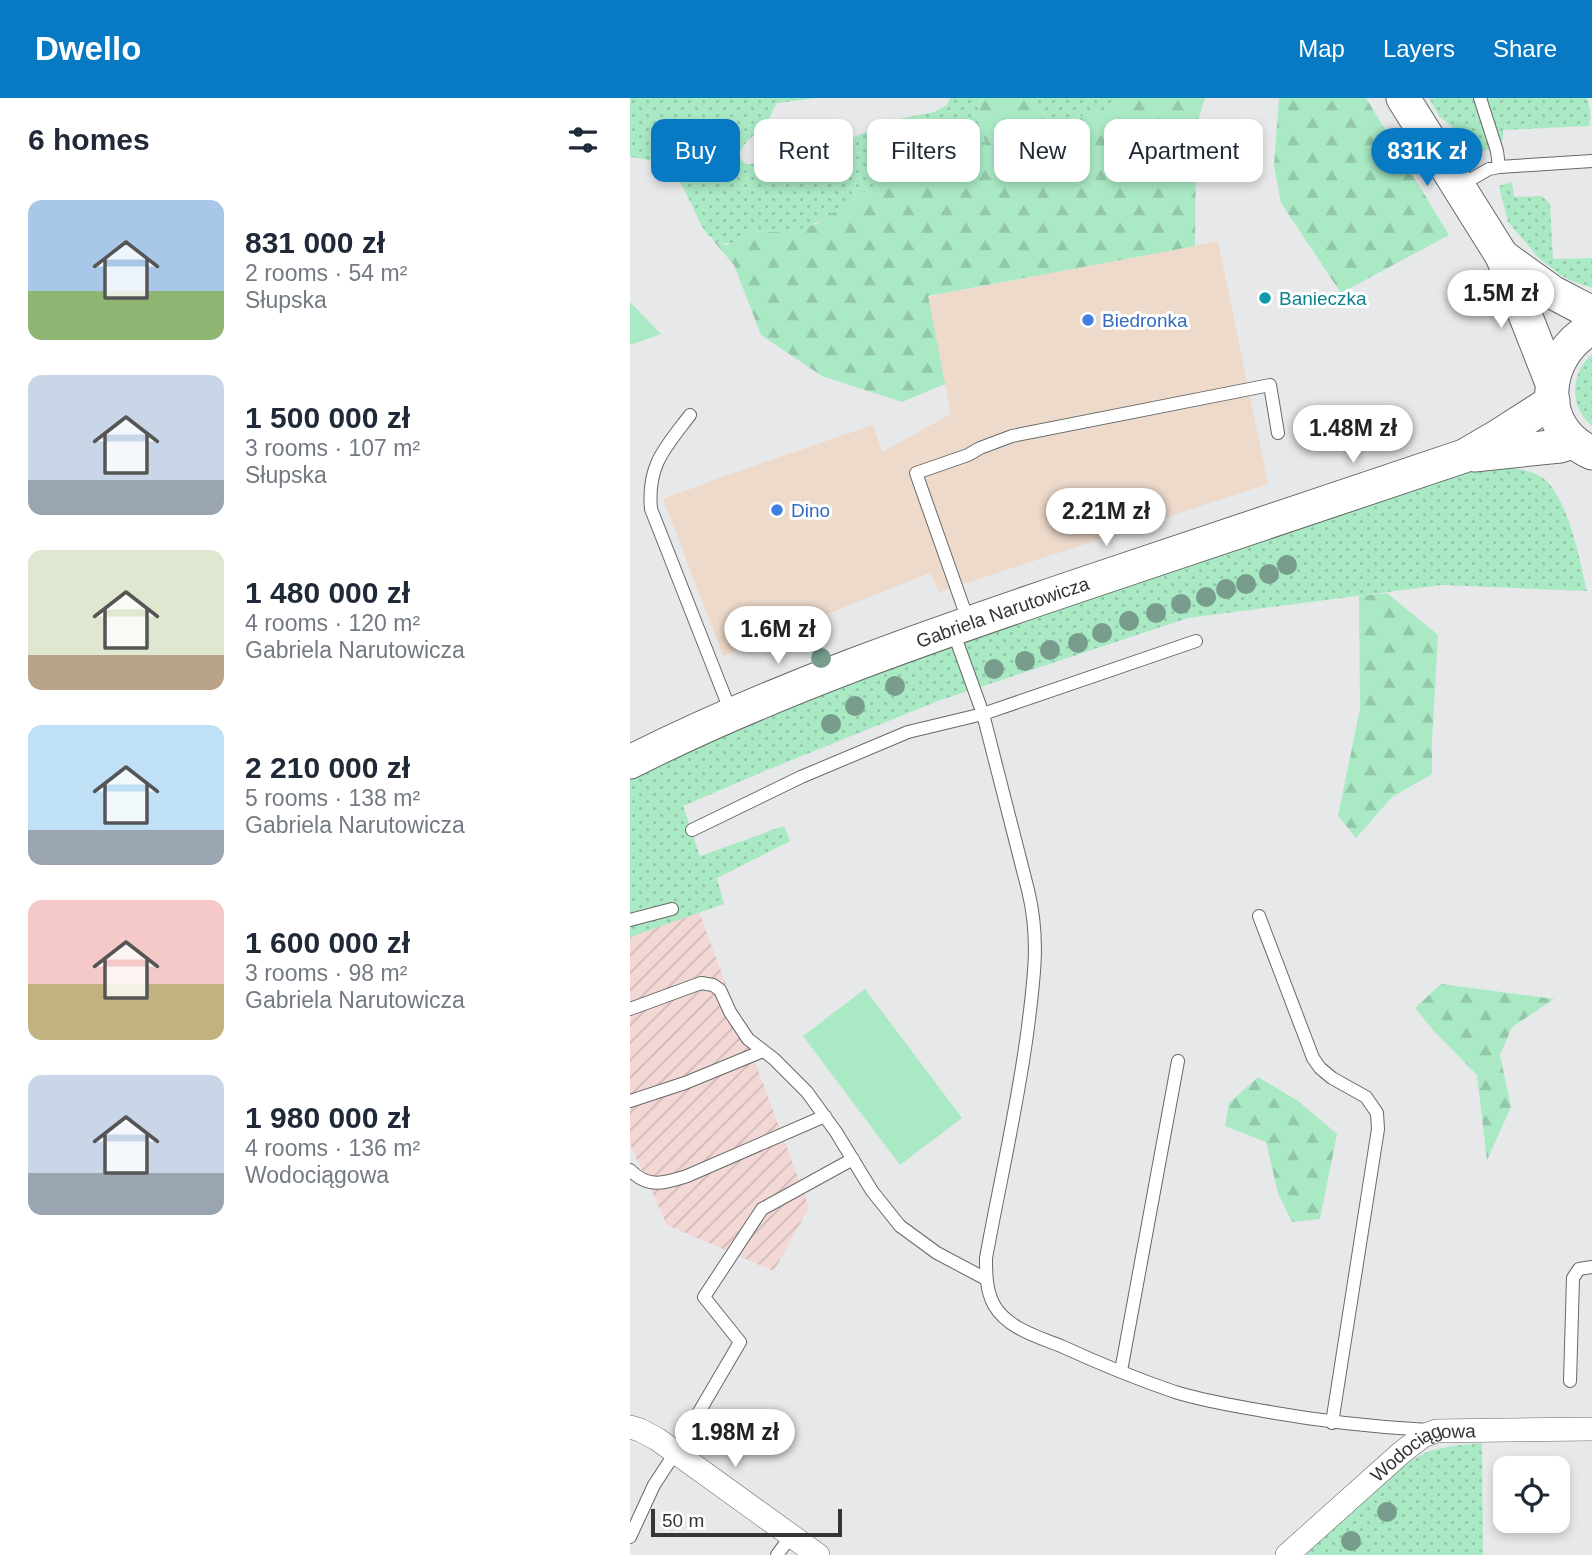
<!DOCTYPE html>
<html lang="en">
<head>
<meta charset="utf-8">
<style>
  :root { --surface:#fff; --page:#f6f6f7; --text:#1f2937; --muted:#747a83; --accent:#087ac4 }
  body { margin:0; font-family:Arial,sans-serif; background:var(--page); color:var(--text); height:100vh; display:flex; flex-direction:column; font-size:26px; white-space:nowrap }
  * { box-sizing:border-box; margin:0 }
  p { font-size:23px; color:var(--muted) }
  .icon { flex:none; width:38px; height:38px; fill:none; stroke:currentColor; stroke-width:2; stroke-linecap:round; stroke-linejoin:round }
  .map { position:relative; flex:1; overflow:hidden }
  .sheet { display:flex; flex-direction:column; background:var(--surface); width:630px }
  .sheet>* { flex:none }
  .banner { position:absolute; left:21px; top:21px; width:665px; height:63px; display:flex; gap:14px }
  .buttons { position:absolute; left:863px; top:1358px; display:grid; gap:14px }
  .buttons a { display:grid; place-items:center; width:77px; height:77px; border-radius:14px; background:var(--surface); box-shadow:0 4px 10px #0003; font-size:35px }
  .scale { position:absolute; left:21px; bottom:18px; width:191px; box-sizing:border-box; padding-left:7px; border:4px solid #353535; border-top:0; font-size:19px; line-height:24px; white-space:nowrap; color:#353535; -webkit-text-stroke:5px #fff; paint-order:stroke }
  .price { position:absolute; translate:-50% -60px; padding:0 16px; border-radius:24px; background:#fff; color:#222; font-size:23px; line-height:46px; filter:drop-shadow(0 2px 4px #0008) }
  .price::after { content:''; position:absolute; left:50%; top:42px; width:21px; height:16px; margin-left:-10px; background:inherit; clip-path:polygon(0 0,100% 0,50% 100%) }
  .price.current { background:var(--accent); color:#fff }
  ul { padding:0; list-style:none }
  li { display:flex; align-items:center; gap:21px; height:175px; padding:0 28px }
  li span { display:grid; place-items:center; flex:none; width:196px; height:140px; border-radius:14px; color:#555 }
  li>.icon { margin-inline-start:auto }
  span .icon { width:84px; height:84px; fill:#fffc; stroke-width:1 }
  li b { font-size:30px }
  h2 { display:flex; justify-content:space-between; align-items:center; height:84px; padding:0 28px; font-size:30px }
  .tag { padding:0 24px; border-radius:14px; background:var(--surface); box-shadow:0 4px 10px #0003; font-size:24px; line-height:63px }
  .tag.current { background:var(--accent); color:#fff }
  header { display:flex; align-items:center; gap:42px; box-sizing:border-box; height:98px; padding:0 35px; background:var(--accent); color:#fff }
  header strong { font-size:33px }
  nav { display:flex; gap:38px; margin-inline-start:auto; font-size:24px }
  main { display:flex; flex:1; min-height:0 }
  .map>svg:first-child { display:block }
  .commercial { fill:#eddacb }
  .industrial { fill:url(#industrial-furrows) }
  .grass { fill:url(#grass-dots) }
  .forest { fill:url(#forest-firs) }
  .garden { fill:#a9e9c4 }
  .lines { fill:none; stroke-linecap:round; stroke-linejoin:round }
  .service-casing { stroke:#676868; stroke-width:14 }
  .minor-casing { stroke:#676868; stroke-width:24 }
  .secondary-casing { stroke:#676868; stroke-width:35 }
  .service { stroke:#fff; stroke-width:12 }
  .minor { stroke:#fff; stroke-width:23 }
  .secondary { stroke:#fff; stroke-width:33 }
  .tree { fill:#789d8c }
  .culture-dot { fill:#0f9aa8; stroke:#fff; stroke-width:2.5 }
  .shop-dot { fill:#3f7fe0; stroke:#fff; stroke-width:2.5 }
  .labels { text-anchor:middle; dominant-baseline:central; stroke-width:6; stroke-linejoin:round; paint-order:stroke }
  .culture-label { font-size:19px; fill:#0d838f; stroke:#fff; text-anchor:start }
  .shop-label { font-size:19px; fill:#366cbe; stroke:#fff; text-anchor:start }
  .street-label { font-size:19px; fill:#353535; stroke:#fff }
</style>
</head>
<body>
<header>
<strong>Dwello</strong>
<nav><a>Map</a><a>Layers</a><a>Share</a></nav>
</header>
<main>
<section class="sheet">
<h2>6 homes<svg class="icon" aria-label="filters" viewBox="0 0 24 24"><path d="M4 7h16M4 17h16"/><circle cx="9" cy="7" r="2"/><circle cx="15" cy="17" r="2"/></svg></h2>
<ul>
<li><span style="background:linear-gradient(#a9c7e8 65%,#8fb573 0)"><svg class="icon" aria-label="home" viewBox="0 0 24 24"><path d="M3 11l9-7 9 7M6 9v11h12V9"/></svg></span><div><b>831 000 zł</b><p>2 rooms · 54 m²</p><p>Słupska</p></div></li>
<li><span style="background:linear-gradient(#c9d6e8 75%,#9aa5b1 0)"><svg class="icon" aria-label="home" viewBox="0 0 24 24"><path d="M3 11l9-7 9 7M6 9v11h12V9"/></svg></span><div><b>1 500 000 zł</b><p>3 rooms · 107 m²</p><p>Słupska</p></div></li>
<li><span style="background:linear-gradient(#dfe7d0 75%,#b9a48a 0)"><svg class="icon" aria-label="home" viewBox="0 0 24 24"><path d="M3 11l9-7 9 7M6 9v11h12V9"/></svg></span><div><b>1 480 000 zł</b><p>4 rooms · 120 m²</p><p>Gabriela Narutowicza</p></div></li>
<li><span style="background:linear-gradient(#bfe0f5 75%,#9aa5b1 0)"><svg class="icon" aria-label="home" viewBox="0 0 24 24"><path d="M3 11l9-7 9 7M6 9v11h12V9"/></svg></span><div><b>2 210 000 zł</b><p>5 rooms · 138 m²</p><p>Gabriela Narutowicza</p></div></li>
<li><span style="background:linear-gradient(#f6c9c9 60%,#c2b280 0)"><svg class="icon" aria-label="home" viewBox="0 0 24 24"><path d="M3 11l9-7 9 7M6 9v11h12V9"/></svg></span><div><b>1 600 000 zł</b><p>3 rooms · 98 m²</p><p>Gabriela Narutowicza</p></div></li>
<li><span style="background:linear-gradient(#c9d6e8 70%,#9aa5b1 0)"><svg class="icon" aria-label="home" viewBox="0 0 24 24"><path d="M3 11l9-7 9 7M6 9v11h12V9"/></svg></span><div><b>1 980 000 zł</b><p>4 rooms · 136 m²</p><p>Wodociągowa</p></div></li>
</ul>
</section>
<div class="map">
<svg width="962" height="1457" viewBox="0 0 962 1457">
  <defs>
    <pattern id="industrial-furrows" width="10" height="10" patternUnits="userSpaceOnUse" patternTransform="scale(1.75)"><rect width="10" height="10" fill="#f2d7d4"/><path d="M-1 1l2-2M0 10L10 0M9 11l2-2" fill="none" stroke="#d0b9b7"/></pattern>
    <pattern id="grass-dots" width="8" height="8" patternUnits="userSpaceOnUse" patternTransform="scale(1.75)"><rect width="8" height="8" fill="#a9e9c4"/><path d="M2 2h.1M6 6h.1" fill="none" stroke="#92c8a9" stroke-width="1.8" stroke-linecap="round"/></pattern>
    <pattern id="forest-firs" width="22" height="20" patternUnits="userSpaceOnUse" patternTransform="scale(1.75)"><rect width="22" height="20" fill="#a9e9c4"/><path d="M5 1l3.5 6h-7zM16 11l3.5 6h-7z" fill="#92c8a9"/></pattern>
  </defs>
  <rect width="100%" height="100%" fill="#e7e8e9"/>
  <path class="commercial" d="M588 143 638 386 309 494 300 475 93 558 33 401 106 374 243 327 252 354 321 316 297 199Z"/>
  <path class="industrial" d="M69 814 179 1109 144 1173 37 1127 0 1046V839Z"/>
  <path class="grass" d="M0 0H186L147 5C142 12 141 20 136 26 126 38 113 42 109 58L114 65C118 66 121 67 125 65 130 63 129 61 132 57 141 41 156 41 171 49L173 61 179 66H186L196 61 224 39 247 29 268 21 304 14 317 7 320 0H353C346 16 352 32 356 48L349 60 324 54 318 62 310 68C291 73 259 80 243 89 215 104 196 125 164 133 151 136 138 133 126 134 120 135 117 139 112 142 97 150 80 144 72 128 52 89 50 64 0 59Z
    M400 0H492L484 10 432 23 419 21 406 10Z
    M799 0H957C960 9 962 20 959 28L873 32V41L866 50 853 53 810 19Z
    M881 84 883 89 884 99 912 98 920 106 923 161 962 160V190L942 183 929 176 909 160 878 124 869 88Z
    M962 256V328C939 309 940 276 962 256Z
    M839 370C861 370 887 367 908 377 937 391 950 464 957 493L811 487 558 520 308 603 137 672 53 708 70 758 154 728 160 743 87 780 94 806 0 839V679L214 585Z
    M852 1345 853 1457H675L773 1367 797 1354 821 1348Z"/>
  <path class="forest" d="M353 0H400L406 10 418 21 432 23 484 10 492 0H575L566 29 565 148 298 198 315 286 272 304 192 278 131 237 104 167 82 141 96 147 111 143 123 134H160L186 126 245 87 268 78 310 68 318 62 328 47 333 45 341 57 349 59 356 48C352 32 346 16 353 0Z
    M649 0H736L819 137 711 195 651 105 644 68Z
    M757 495 808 537 802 643V676L762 699 726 740 708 718 730 611 729 498Z
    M811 886 924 901 882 929 870 957 881 1009 857 1062 847 977 803 932 785 910Z
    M628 979 668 1003 707 1036 690 1121 662 1124 648 1095 636 1044 595 1028 599 1005Z"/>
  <path class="garden" d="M0 204 31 236 0 247Z
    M235 891 332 1020 270 1067 173 938Z"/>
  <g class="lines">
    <g class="service-casing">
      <path id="service" d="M850 0 867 53 869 69
        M831 87 859 71 869 69 962 63
        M60 317C35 350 17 367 21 411L102 617
        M339 525 286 375 338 357 350 350 382 338 640 287 648 335
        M323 533 353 616 398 792C410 841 404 880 398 929 388 1007 370 1083 356 1160 356 1176 356 1192 364 1207 377 1230 408 1239 431 1248 468 1265 507 1281 545 1294 574 1303 605 1308 634 1313 689 1323 743 1329 798 1332
        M62 732 171 679 278 634 353 616 566 543
        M629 818 683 960 690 970 702 980 736 999 747 1015 748 1031 702 1325
        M0 822 42 811
        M0 911 71 885 83 887 90 892 100 914 118 941 144 961 177 994 206 1034 242 1093 270 1128 307 1155 356 1181
        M0 1003 55 985 133 953
        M0 1072C18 1091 35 1085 57 1078L195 1018
        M491 1273 548 963
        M940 1283 943 1180 949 1171 962 1169
        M0 1439 24 1387 45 1355 110 1244 74 1199 132 1111 223 1061
        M147 1457 161 1438"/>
    </g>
    <g class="minor-casing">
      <g id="minor">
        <path d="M0 1329 10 1332 27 1341 188 1457"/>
        <path id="s1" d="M657 1457 771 1355 793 1338 806 1333 962 1331"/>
      </g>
    </g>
    <g class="secondary-casing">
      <g id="secondary">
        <path d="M773 0 872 158 922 285"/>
        <path d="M872 158 922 194 962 215"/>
        <path d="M962 230C911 258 906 330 962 355"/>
        <path d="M844 357 930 348 943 344"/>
        <path id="s2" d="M0 664C145 591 299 538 453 486 580 444 707 401 834 358L870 337 923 303"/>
      </g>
    </g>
    <use href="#service" class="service"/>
    <use href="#minor" class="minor"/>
    <use href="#secondary" class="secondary"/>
  </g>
  <g class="tree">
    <circle cx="657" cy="467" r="10"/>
    <circle cx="639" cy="476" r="10"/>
    <circle cx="616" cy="486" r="10"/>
    <circle cx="596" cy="491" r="10"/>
    <circle cx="576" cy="499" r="10"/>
    <circle cx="551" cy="506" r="10"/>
    <circle cx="526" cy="515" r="10"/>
    <circle cx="499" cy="523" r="10"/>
    <circle cx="472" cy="535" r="10"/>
    <circle cx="448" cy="545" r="10"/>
    <circle cx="420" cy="552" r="10"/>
    <circle cx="191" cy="560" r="10"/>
    <circle cx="395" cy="563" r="10"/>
    <circle cx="364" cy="571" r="10"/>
    <circle cx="265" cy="588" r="10"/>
    <circle cx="225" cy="608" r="10"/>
    <circle cx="201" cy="626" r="10"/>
    <circle cx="757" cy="1414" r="10"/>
    <circle cx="721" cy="1443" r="10"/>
  </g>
  <circle class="culture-dot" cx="635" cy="200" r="7"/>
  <g class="shop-dot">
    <circle cx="458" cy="222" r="7"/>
    <circle cx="147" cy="412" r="7"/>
  </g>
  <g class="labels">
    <g class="culture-label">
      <text x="649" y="200">Banieczka</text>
    </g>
    <g class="shop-label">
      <text x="472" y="222">Biedronka</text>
      <text x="161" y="412">Dino</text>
    </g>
    <g class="street-label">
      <text stroke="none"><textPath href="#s2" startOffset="402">Gabriela Narutowicza</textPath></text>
      <text stroke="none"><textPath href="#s1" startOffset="175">Wodociągowa</textPath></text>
    </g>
  </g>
</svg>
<div class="buttons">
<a><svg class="icon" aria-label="locate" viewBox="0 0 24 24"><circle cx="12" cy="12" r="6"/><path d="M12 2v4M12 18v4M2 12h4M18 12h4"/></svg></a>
</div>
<div class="scale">50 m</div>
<b class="price current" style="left:797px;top:90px">831K zł</b>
<b class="price" style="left:871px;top:232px">1.5M zł</b>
<b class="price" style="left:723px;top:367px">1.48M zł</b>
<b class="price" style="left:476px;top:450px">2.21M zł</b>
<b class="price" style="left:148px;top:568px">1.6M zł</b>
<b class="price" style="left:105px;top:1371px">1.98M zł</b>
<div class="banner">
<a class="tag current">Buy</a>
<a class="tag">Rent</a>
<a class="tag">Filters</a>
<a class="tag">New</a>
<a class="tag">Apartment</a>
</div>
</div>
</main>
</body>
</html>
